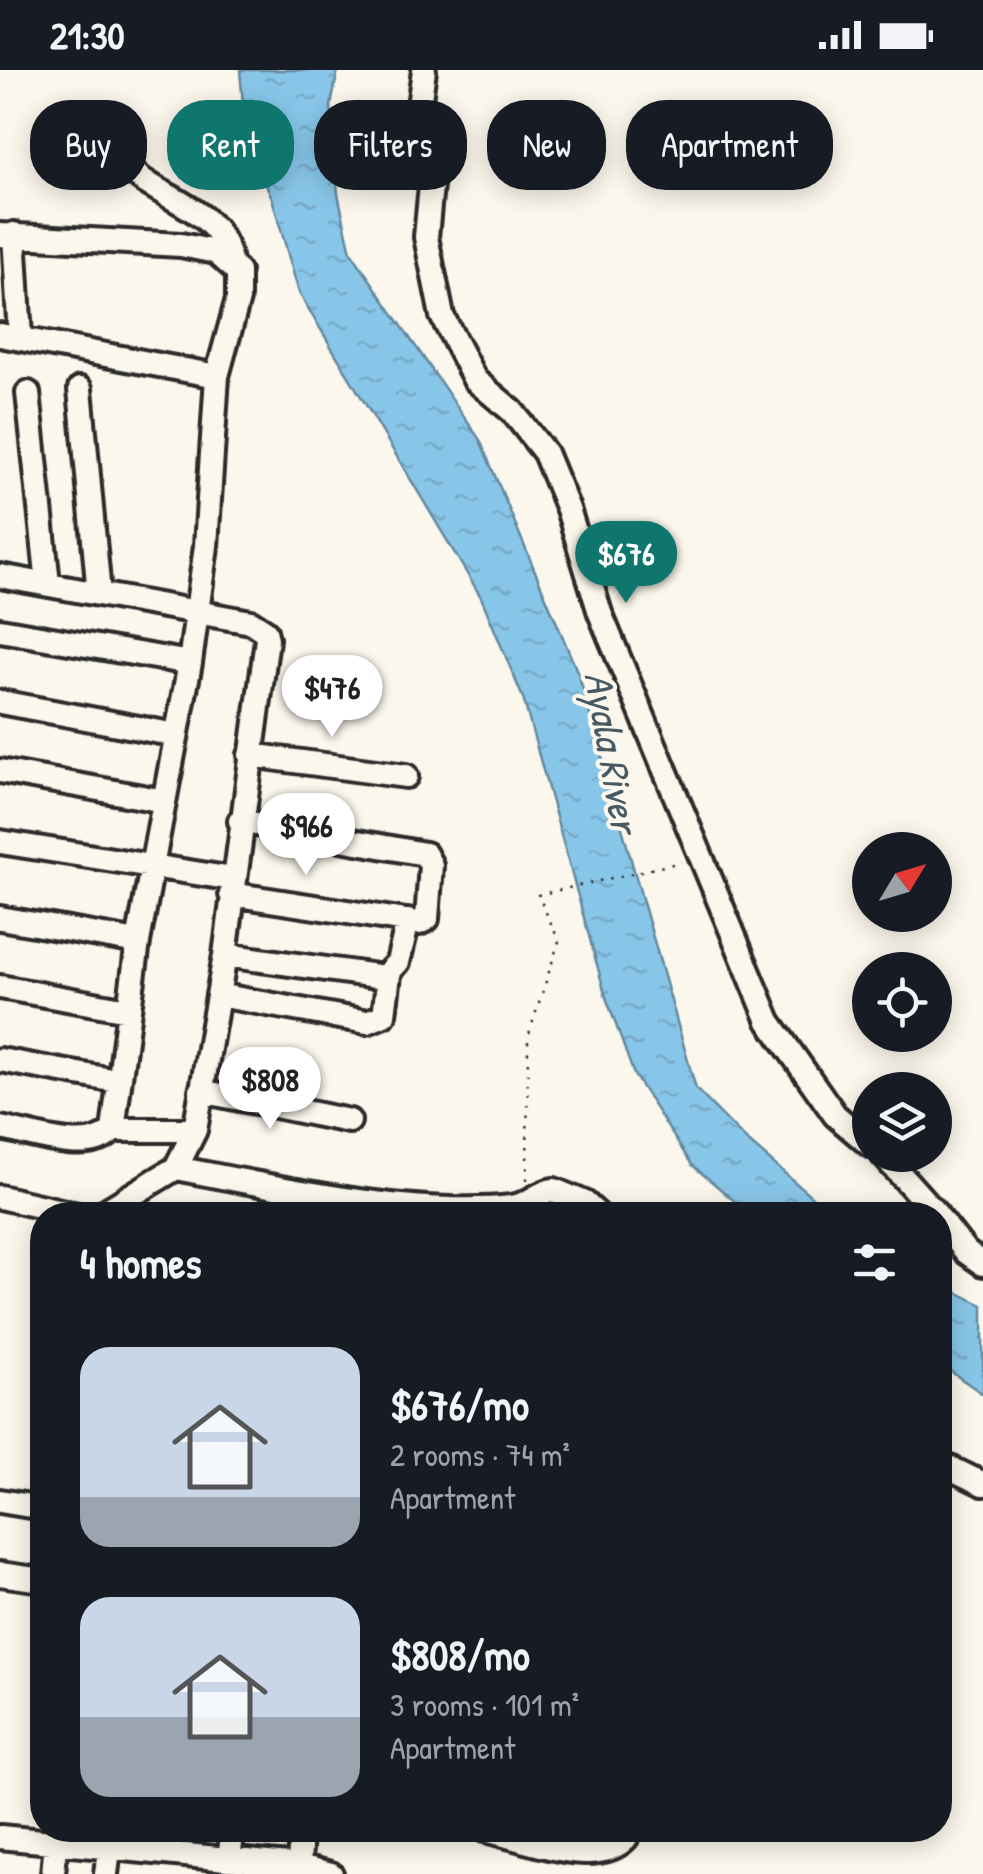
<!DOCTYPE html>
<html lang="en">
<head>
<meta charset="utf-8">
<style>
  :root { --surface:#171b24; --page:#242831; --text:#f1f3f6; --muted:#9ea1a6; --accent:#0f766e }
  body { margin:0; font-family:"Patrick Hand",sans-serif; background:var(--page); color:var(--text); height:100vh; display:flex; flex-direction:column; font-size:38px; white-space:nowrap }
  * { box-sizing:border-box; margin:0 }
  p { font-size:32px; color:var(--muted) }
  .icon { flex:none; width:55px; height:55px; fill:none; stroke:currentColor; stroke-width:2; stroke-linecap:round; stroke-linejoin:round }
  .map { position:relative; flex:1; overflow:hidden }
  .panel { position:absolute; left:30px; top:1132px; width:922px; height:640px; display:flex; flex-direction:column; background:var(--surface); border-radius:40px; box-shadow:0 5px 25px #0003 }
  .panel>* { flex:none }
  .hud { position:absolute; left:30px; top:30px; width:925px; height:90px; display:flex; gap:20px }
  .needle { width:65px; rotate:52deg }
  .fabs { position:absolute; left:852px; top:762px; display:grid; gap:20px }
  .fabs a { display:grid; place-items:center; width:100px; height:100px; border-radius:50%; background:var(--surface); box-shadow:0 5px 25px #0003; font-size:50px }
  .price { position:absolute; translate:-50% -85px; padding:0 22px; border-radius:35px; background:#fff; color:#222; font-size:32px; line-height:65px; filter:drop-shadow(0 2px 5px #0008) }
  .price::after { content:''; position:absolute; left:50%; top:60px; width:30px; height:22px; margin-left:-15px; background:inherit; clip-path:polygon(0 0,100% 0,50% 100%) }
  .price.selected { background:var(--accent); color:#fff }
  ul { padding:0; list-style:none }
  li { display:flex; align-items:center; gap:30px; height:250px; padding:0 50px }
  li span { display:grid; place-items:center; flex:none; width:280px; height:200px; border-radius:30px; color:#555 }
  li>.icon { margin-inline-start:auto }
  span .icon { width:120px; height:120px; fill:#fffc; stroke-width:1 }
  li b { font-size:42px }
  h2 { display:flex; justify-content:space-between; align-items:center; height:120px; padding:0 50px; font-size:42px }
  .chip { padding:0 35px; border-radius:40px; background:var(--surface); box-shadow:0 5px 25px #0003; font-size:35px; line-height:90px }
  .chip.selected { background:var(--accent); color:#fff }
  .status { display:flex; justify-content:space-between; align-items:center; height:70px; padding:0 50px; background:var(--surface); direction:ltr }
  .status svg { height:28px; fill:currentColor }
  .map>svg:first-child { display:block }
  .water { fill:url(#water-ripples); stroke:#63889d; stroke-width:2.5 }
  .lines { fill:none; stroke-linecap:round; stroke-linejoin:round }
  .minor-casing { stroke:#2b2b2b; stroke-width:30 }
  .path { stroke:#2b2b2b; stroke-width:2.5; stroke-dasharray:2.5 8; stroke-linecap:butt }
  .minor { stroke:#fbf7ec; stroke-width:22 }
  .labels { text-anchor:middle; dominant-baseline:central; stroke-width:8; stroke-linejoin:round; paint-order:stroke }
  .water-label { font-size:40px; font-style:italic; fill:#475a64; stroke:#fbf7ec }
</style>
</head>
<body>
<div class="status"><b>21:30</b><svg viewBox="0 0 49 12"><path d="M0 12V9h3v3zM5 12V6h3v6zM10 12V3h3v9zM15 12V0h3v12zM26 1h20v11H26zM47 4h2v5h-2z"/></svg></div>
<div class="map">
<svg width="983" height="1804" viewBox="0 0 983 1804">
  <defs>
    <pattern id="water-ripples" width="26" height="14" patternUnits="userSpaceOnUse" patternTransform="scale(2.5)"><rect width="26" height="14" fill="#88c6e9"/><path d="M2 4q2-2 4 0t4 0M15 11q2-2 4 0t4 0" fill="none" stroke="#76aac8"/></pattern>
  </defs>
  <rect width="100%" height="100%" fill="#fbf7ec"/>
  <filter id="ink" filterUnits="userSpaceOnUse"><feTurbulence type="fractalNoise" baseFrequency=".01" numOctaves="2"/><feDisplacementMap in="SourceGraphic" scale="20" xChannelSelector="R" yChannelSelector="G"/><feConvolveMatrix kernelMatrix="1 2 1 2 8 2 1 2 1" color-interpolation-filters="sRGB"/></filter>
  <g filter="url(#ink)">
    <path class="water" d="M240 0H338L331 36 338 124 351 182 480 370 579 606 696 1019 745 1069 833 1145H751L692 1095 634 1005 606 927 523 628 481 527 299 223 272 128 246 69Z
      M940 1214 983 1235V1324L940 1294Z"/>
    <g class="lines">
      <g class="minor-casing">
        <path id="minor" d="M424 0 417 51 434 84 426 167 442 246 475 310 512 341 545 383 568 439 600 543 769 951 835 1045 870 1075
          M114 80C123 89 131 101 141 109 175 133 221 144 230 191
          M14 164 20 268
          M0 165 181 175 216 182 238 202V229L217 306 206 476 190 593 138 872 113 1060H195
          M0 265 217 306
          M80 319 99 524
          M28 323 48 514
          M0 506 251 552 265 561 267 569 225 885 195 1060 176 1098 99 1145
          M0 560 190 593
          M0 632 176 665
          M250 685 406 706
          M0 701 164 731
          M0 772 233 809
          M231 824 419 853 427 849 431 795 425 784 240 751
          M0 848 138 872
          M225 885 384 907 398 892 408 851
          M0 917 128 940
          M218 925 367 952 384 945 389 905
          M0 990 117 1011
          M201 1021 349 1051
          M0 1058C31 1063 90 1087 113 1060
          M883 1085 937 1145
          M176 1098C274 1117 413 1148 512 1137 529 1135 538 1122 554 1120L585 1133 598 1145
          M0 1127 78 1145
          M940 1149 966 1182 983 1194
          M940 1393 983 1414
          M0 1431 42 1438
          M0 1504 42 1510
          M485 1760C522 1768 596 1800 626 1768V1760
          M0 1767 299 1796 331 1804
          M229 1788 233 1760
          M299 1796 301 1760
          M53 1804 56 1772
          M106 1804 111 1763"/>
      </g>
      <path class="path" d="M527 1110 528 967 559 871 538 825 681 792"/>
      <use href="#minor" class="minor"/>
    </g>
  </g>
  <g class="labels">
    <g class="water-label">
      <text transform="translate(613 682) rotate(80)">Ayala River</text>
    </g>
  </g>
</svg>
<div class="fabs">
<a><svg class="needle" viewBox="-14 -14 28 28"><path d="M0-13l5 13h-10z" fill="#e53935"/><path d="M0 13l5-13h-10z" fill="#9ea1a6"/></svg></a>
<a><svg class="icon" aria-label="locate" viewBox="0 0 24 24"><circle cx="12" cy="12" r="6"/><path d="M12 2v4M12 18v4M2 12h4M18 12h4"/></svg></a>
<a><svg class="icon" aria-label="layers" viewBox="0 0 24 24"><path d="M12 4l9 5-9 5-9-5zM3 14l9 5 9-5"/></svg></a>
</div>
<b class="price selected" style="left:626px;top:536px">$676</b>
<b class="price" style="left:332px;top:670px">$476</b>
<b class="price" style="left:306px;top:808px">$966</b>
<b class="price" style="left:270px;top:1062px">$808</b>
<div class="hud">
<a class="chip">Buy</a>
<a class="chip selected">Rent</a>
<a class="chip">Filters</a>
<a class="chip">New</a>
<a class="chip">Apartment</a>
</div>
<section class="panel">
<h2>4 homes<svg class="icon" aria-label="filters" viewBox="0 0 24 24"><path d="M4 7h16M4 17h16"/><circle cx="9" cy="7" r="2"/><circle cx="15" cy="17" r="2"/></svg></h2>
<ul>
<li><span style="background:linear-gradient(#c9d6e8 75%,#9aa5b1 0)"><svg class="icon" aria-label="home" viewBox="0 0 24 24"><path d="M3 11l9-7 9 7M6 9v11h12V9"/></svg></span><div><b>$676/mo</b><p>2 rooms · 74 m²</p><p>Apartment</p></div></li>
<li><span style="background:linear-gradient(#c9d6e8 60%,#9aa5b1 0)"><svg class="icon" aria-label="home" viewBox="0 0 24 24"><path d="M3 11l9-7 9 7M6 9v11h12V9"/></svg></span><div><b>$808/mo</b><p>3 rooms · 101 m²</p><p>Apartment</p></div></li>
</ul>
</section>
</div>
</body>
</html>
